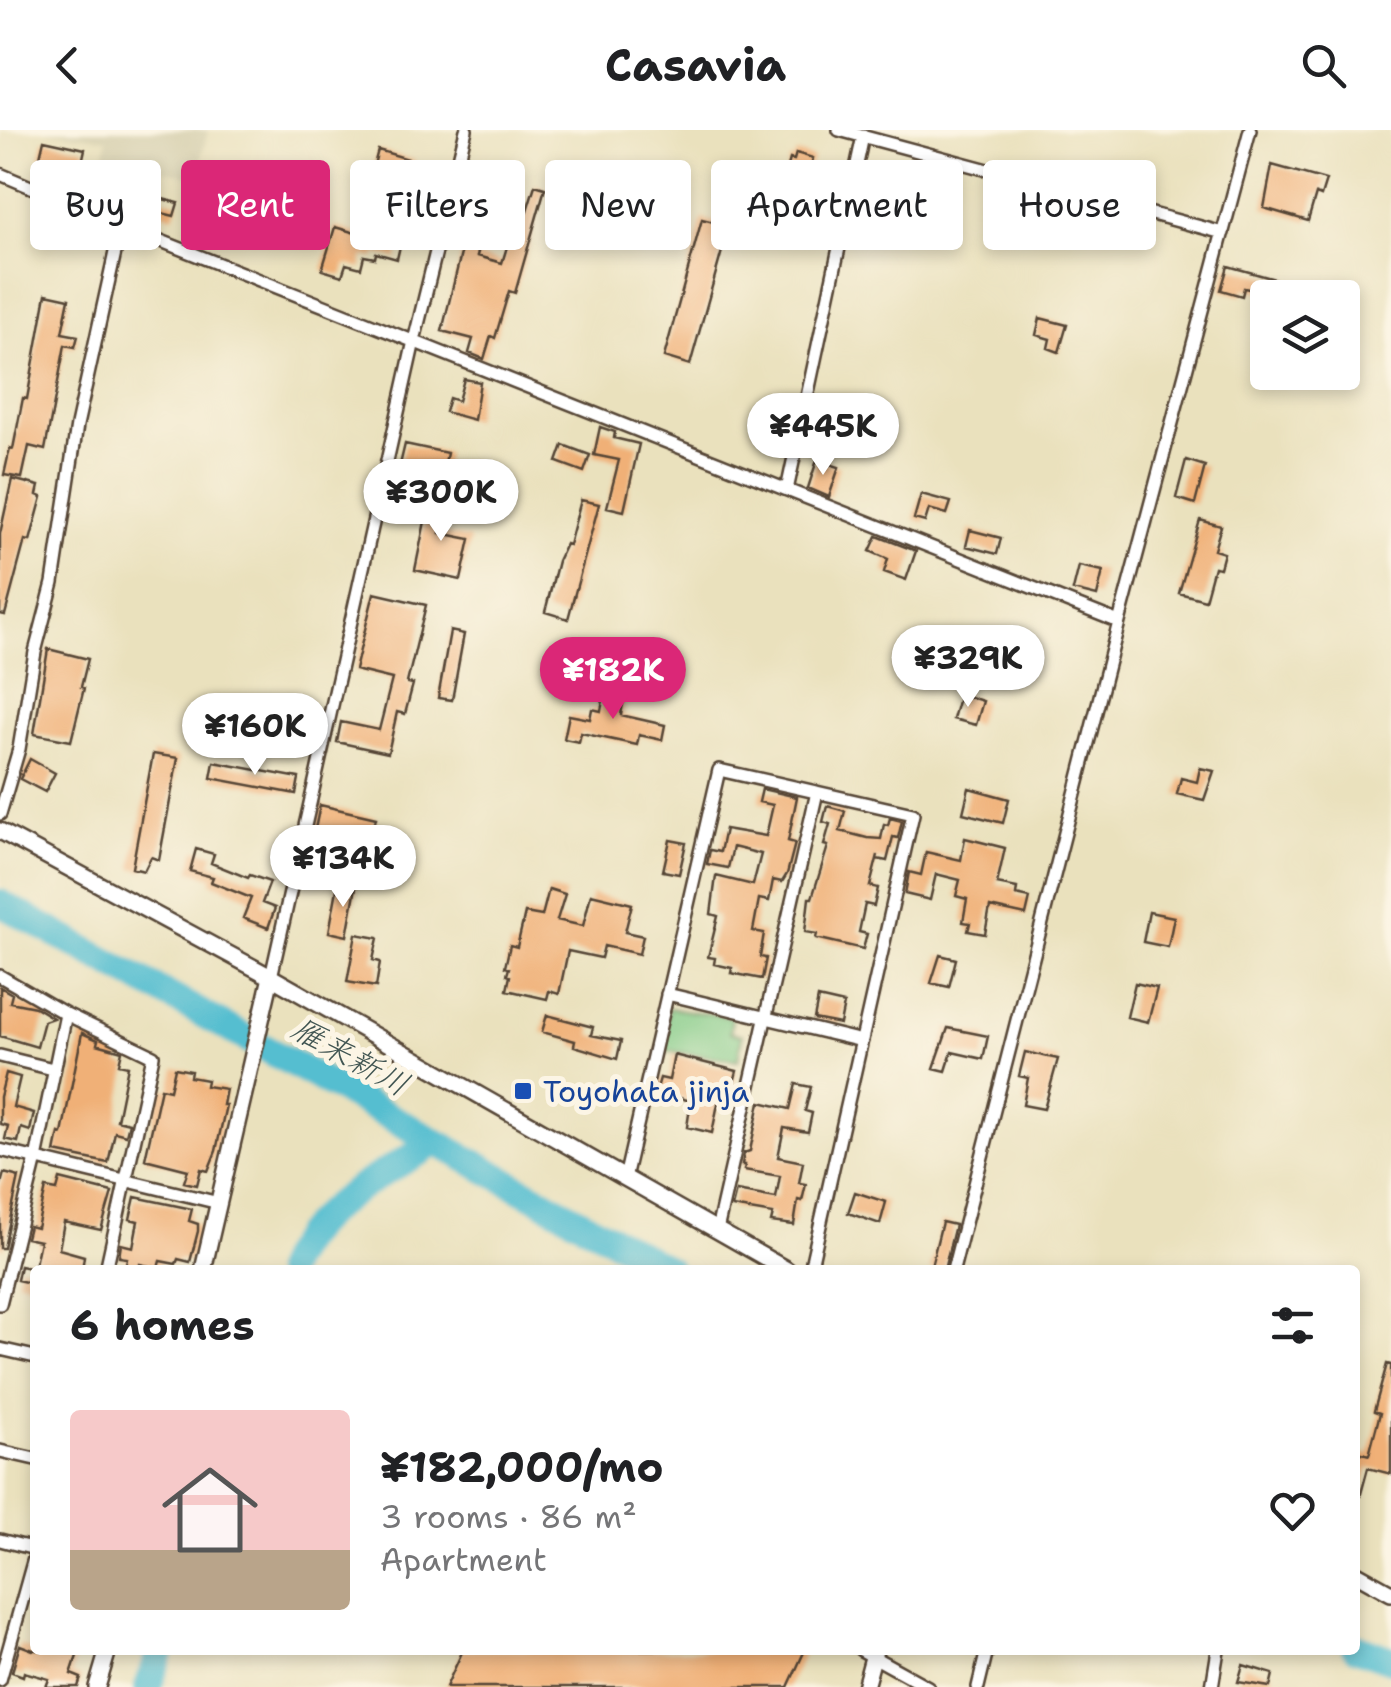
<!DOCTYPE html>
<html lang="en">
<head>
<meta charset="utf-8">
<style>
  :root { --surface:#fff; --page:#f2f2f2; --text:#202124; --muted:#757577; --line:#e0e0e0; --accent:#db2777 }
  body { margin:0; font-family:"Shantell Sans","Klee One",sans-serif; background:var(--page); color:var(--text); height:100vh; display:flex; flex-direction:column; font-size:38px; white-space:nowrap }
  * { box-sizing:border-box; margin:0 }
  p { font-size:32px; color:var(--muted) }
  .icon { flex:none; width:55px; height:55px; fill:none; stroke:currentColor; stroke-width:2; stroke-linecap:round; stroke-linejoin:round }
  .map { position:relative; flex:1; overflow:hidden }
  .sheet { position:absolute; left:30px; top:1135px; width:1330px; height:390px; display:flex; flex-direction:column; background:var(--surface); border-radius:10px; box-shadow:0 5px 15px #0003 }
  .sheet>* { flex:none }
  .top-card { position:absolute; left:30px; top:30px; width:1332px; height:90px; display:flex; gap:20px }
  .buttons { position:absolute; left:1250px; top:150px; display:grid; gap:20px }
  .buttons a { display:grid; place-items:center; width:110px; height:110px; border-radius:10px; background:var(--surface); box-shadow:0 5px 15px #0003; font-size:50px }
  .price { position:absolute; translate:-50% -85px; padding:0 22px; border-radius:35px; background:#fff; color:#222; font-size:32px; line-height:65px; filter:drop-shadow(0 2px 5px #0008) }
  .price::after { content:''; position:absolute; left:50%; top:60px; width:30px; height:22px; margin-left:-15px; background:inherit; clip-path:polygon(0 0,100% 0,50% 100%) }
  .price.on { background:var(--accent); color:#fff }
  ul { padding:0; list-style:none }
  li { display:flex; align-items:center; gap:30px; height:250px; padding:0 40px }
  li+li { border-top:2px solid var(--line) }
  li span { display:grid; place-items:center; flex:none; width:280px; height:200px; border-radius:10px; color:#555 }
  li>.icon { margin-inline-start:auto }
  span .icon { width:120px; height:120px; fill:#fffc; stroke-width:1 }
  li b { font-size:42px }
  h2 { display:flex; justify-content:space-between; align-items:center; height:120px; padding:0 40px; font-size:42px }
  .tag { padding:0 35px; border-radius:10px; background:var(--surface); box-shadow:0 5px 15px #0003; font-size:35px; line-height:90px }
  .tag.on { background:var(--accent); color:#fff }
  header { display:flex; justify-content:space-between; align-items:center; height:130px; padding:0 40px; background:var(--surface); font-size:45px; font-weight:700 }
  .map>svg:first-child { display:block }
  .built { fill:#d8d1b1 }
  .green { fill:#83cb87; stroke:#5f7a52; stroke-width:2.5 }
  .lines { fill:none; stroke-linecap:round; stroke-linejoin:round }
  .river { stroke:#54bed0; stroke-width:28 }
  .building { fill:#f0b077 }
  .minor-casing { stroke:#554536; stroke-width:16 }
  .tertiary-casing { stroke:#554536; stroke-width:20 }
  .minor { stroke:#fff; stroke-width:11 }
  .tertiary { stroke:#fff; stroke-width:15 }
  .transit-dot { fill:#1a4fb4; stroke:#fcf5e5; stroke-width:4 }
  .labels { text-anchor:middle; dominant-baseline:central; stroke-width:10; stroke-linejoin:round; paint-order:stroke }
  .transit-label { font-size:30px; fill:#164399; stroke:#fcf5e5; text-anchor:start }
  .water-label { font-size:32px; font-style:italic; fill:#425653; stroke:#fcf5e5 }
</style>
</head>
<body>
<header><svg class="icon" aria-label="back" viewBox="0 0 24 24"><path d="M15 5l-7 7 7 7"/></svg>Casavia<svg class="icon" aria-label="search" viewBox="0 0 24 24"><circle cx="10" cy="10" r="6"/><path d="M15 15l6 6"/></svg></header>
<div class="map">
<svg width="1391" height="1557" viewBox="0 0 1391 1557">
  <rect width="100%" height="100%" fill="#fcf5e5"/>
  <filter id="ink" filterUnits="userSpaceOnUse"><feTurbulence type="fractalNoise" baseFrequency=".01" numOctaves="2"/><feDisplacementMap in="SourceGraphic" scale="20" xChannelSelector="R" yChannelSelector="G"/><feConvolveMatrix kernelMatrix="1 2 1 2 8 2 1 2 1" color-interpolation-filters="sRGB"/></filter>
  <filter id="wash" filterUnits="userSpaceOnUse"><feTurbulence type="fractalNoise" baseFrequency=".0048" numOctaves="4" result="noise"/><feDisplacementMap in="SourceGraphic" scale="40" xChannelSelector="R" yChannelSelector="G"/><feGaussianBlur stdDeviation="2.25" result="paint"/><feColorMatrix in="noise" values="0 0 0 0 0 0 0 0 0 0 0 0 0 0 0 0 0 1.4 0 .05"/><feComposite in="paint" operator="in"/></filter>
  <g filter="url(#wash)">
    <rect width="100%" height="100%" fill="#eae1bd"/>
    <path class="built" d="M42 0H208L196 48 104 26 107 9Z"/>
    <path class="green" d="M669 878 732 887 730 903 742 905 738 930 661 920Z"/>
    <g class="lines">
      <path class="river" d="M0 773 669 1140
        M286 1140C310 1077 381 1046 435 1013
        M1355 1517 1391 1530
        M148 1557 161 1520"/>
    </g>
    <g id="blocks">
      <path class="building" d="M44 10 85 19 81 37 40 27Z
        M378 20 415 31 407 57 371 46Z
        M796 23 813 28 804 59 783 54 790 29 794 30Z
        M1272 35 1326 50 1321 66 1316 64 1308 91 1264 78Z
        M98 48 117 53 116 57 178 73 174 86 94 66Z
        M482 53 500 58 493 84 488 83 477 126 502 133 510 107 518 109 535 55 545 58 515 163 509 161 495 208 491 206 484 229 469 223 473 209 442 201 468 95H470Z
        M702 89 729 96 690 235 664 227Z
        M335 97 400 116 397 129 376 123 375 128 364 126 361 138 346 134 342 146 322 140Z
        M1228 136 1296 155 1293 168 1244 158 1242 166 1221 160Z
        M46 164 69 169 62 203 78 206 75 217 65 215 45 320 29 316 22 348 4 345 10 318 13 319 23 268 27 269Z
        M1040 188 1067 195 1059 222 1048 218 1050 209 1036 205Z
        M464 249 480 252 474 290 445 282 449 268 458 271Z
        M600 297 615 302 614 308 639 314 624 381 607 377 619 330 594 325Z
        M405 314 447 323 442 348 399 339Z
        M563 315 590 325 584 342 557 332Z
        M817 330 839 337 829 367 808 358Z
        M1186 330 1205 336 1195 374 1176 368Z
        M12 349 39 356 37 365 42 367 30 411 25 410 5 485 0 484V404Z
        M431 362 448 366 440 403 470 409 461 450 415 440Z
        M921 364 951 372 947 384 929 379 925 392 914 389Z
        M581 370 599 374 568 489 545 482 558 431 566 414 569 415Z
        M1200 390 1221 396 1214 420 1224 423 1220 438 1214 437 1205 470 1179 463Z
        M970 400 1001 408 997 424 966 416Z
        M877 406 916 421 906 450 884 442 888 429 870 421Z
        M1079 436 1103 441 1097 466 1073 460Z
        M374 463 426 475 407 553 413 554 405 584 397 582 388 623 337 612 341 592 379 600 392 549 355 540Z
        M450 501 464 504 452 570 438 568Z
        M48 519 88 529 81 557 84 558 71 611 34 604Z
        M606 553 626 556 621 585 665 595 662 610 639 605 637 615 581 603 579 612 564 609 569 585 590 589 592 579 601 581Z
        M960 564 983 571 976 595 953 589Z
        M153 624 178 628 159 730 151 727 144 741 132 738Z
        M30 629 55 643 45 662 20 649Z
        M214 632 299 648 296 664 211 648Z
        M1200 638 1214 641 1204 670 1177 664 1181 648 1197 652Z
        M969 658 1009 669 1003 693 963 683Z
        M762 659 797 667 788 711 795 713 787 744 782 752 773 750 769 771 759 769 753 801 764 803 760 827 766 828 762 849 731 843 732 838 714 834 715 828 708 827 718 786 711 784 716 746 753 755 761 724 733 717 728 738 707 734 710 720 720 722 725 699 766 706 773 675 759 672Z
        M320 675 376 688 367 724 341 712 334 743 314 739 322 705 314 704Z
        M827 676 845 681 840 701 867 708 881 709 884 694 888 695 890 688 902 691 898 708 893 707 887 731 877 729 878 725 870 756 878 758 874 776 865 774 859 802 867 804 863 819 816 808 817 804 805 802 809 768H812L828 716 824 715 830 694 823 692Z
        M965 708 1005 718 997 754 1017 758 1016 765 1030 768 1026 785 990 777 985 804 968 801 970 793 963 792 967 769 956 766 960 750 936 744 930 770 905 764 909 742 921 745 926 722 961 730Z
        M670 710 686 713 679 744 663 741Z
        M196 719 214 724 211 733 248 748 250 745 270 752 262 773 275 778 268 798 243 788 251 768 211 752 213 747 190 741Z
        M338 754 356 757 347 806 329 802Z
        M549 759 565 764 557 790 583 796 591 764 632 774 625 802 643 806 639 824 604 816 601 828 568 821 559 864 549 861 547 869 507 860 510 846 507 845 509 838 505 837 510 815 517 817 525 783 542 786Z
        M1149 782 1174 787 1168 817 1143 812Z
        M356 804 378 808 373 830 380 832 376 857 347 852Z
        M940 825 956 829 949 857 931 853Z
        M1135 853 1157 858 1148 892 1127 887Z
        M0 857 12 864 10 872 35 877 53 888 44 891 37 917 0 906Z
        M818 868 844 874 840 894 814 889Z
        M547 885 593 897 591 905 621 911 617 929 574 916 575 911 542 902Z
        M948 898 988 906 983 929 952 922 946 941 934 938Z
        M82 903 98 910 97 914 122 921 119 934 128 936 117 990 129 993 126 1005 115 1002 108 1033 55 1022 59 1003 62 1004Z
        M1025 922 1058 929 1044 979 1023 975 1028 948 1019 946Z
        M674 925 737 941 733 956 722 954 712 1003 687 997 691 971 656 962 660 948 669 950Z
        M175 938 191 941 190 947 207 950 206 956 226 959 223 975H226L216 1021 208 1041 201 1039 197 1055 184 1052 188 1040 145 1029 161 958 170 960Z
        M6 943 20 947 13 977 34 983 30 1001 21 998 18 1012 5 1009 8 996 0 994V967Z
        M796 954 811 957 805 981 812 983 808 1002 784 998 778 1027 803 1032 799 1053 806 1054 802 1071 798 1070 794 1095 771 1092 773 1084 732 1077 736 1061 776 1068 780 1046 744 1040 745 1035H742L744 1023 750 1021 760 972 790 979Z
        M4 1043 19 1047 4 1118H0V1058Z
        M60 1049 112 1062 101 1100 64 1092 59 1119 84 1126 82 1140H35V1154L17 1150 20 1136 34 1139 40 1111 26 1108 29 1096 37 1098 46 1058 57 1060Z
        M855 1062 886 1072 880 1094 848 1083Z
        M135 1067 192 1079 189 1091 198 1094V1101L190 1132 178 1129 176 1134 160 1131 158 1138 140 1134 139 1140H125L127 1128 119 1127 121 1114 133 1117 138 1091 130 1089Z
        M942 1092 955 1095 944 1140H930Z
        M1387 1234 1391 1235V1344L1368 1338 1359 1371 1355 1370V1321L1369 1325 1380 1283 1374 1281Z
        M20 1515 33 1520H79L71 1544 81 1548 78 1557H46L49 1549 24 1542 23 1546 12 1542Z
        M463 1520H805L788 1557H446Z
        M1243 1535 1273 1544 1270 1557 1238 1552Z"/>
    </g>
  </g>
  <g filter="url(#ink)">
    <use href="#blocks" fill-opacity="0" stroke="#554536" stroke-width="2.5"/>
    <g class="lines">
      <g class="minor-casing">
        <path id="minor" d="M839 0 1223 103
          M0 44 121 95 1119 492
          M787 360 863 6
          M0 684 19 619 35 522 53 453 77 295 121 95
          M0 846 66 884 153 926 106 1140
          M271 847 414 211 466 0
          M667 864 862 911
          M0 926 53 939
          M0 1020 219 1073
          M625 1048 719 640 913 684 810 1140
          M717 1100 817 662
          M953 1140 1119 492 1250 0
          M0 1174 36 1029 66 884
          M0 1219 35 1227
          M0 1321 35 1329
          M0 1410 35 1419
          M861 1520 928 1557
          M0 1550 35 1425
          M978 1557 987 1520
          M1212 1557 1218 1520"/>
      </g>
      <g class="tertiary-casing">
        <path id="tertiary" d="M0 701 271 847 787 1140
          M203 1140 271 847
          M1355 1443 1391 1463
          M97 1557 108 1520
          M865 1557 875 1520"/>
      </g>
      <use href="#minor" class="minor"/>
      <use href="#tertiary" class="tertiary"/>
    </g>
  </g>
  <rect class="transit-dot" x="513" y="951" width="20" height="20" rx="5"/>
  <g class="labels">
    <g class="transit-label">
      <text x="543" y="961">Toyohata jinja</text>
    </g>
    <g class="water-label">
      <text transform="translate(351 926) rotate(29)">雁来新川</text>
    </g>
  </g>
</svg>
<div class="buttons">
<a><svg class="icon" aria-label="layers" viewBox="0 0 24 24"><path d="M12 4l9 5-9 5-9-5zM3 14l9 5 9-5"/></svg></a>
</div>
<b class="price" style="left:823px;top:348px">¥445K</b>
<b class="price" style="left:441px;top:414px">¥300K</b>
<b class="price" style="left:968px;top:580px">¥329K</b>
<b class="price on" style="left:613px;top:592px">¥182K</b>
<b class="price" style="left:255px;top:648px">¥160K</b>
<b class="price" style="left:343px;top:780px">¥134K</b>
<div class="top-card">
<a class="tag">Buy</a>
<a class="tag on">Rent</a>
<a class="tag">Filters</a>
<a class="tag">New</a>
<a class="tag">Apartment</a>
<a class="tag">House</a>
</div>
<section class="sheet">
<h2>6 homes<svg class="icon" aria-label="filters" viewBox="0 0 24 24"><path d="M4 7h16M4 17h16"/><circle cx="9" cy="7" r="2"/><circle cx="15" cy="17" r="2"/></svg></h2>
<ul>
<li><span style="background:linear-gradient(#f6c9c9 70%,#b9a48a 0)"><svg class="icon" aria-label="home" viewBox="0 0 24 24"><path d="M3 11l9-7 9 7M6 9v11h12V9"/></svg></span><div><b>¥182,000/mo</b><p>3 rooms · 86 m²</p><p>Apartment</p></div><svg class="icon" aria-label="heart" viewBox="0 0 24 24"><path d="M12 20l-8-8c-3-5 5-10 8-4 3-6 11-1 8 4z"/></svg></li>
</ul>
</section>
</div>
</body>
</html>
